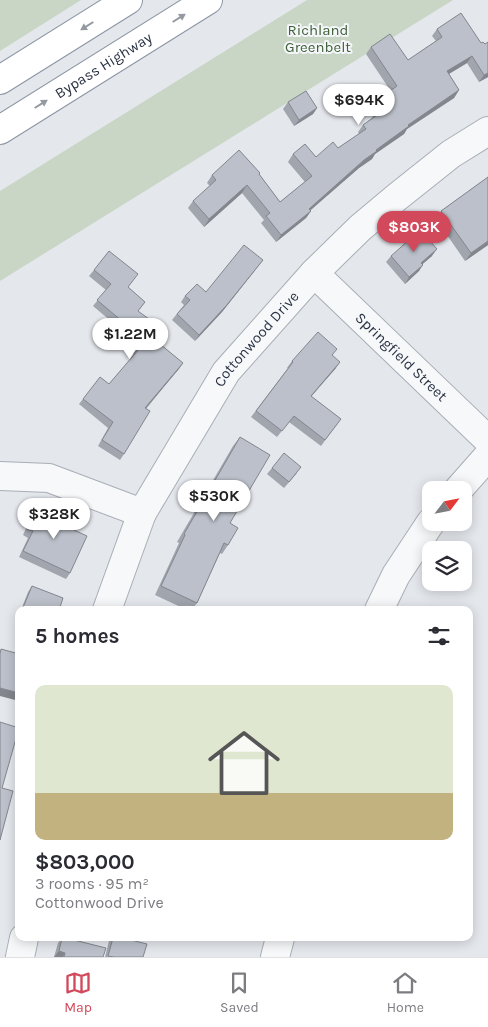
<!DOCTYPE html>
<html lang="en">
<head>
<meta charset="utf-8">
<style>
  :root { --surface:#fff; --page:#f7f7f7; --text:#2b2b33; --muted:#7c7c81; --line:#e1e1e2; --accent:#d1495b }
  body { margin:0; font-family:Karla,sans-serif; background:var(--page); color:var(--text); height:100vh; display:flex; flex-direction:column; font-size:19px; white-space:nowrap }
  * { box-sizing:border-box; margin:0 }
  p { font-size:16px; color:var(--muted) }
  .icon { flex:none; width:28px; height:28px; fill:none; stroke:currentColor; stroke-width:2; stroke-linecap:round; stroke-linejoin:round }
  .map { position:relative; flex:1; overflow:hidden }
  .side { position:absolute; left:15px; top:606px; width:458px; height:335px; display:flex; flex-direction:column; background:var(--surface); border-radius:10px; box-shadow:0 2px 12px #0003 }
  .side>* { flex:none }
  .needle { width:32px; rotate:58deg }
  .tools { position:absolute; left:422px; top:481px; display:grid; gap:10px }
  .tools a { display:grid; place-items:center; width:50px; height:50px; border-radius:10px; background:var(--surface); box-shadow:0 2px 12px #0003; font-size:25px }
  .price { position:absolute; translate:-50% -42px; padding:0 11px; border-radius:18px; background:#fff; color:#222; font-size:16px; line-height:32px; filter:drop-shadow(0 1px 2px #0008) }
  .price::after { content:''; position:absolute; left:50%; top:30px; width:15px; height:11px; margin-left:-8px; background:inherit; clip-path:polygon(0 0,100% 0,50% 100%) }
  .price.on { background:var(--accent); color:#fff }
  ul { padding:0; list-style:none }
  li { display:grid; align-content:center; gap:10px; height:265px; padding:0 20px }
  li+li { border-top:1px solid var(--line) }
  li span { display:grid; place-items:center; height:155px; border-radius:10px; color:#555 }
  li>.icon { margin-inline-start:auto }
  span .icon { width:90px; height:90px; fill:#fffc; stroke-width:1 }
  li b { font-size:21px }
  h2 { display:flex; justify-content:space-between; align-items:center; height:60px; padding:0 20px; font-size:21px }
  .tab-bar { display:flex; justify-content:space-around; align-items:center; height:70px; border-top:1px solid var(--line); background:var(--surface); font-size:14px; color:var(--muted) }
  .tab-bar a { display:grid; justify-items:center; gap:2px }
  .tab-bar .on { color:var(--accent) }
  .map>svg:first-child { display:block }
  .green { fill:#c9d6c5 }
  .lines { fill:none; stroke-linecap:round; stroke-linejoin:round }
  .minor-casing { stroke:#a9aeb7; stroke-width:30 }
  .highway-casing { stroke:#8b94a3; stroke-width:30 }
  .minor { stroke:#f7f8fa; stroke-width:28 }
  .highway { stroke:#fff; stroke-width:28 }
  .wall { fill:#a1a5ae }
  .shaded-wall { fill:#83868d }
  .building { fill:#bbc0ca; stroke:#83868d }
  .oneway { fill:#959aa2 }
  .labels { text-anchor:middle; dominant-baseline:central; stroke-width:4; stroke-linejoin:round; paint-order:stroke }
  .park-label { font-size:15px; fill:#3f6138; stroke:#f4f6f9 }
  .street-label { font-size:15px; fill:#2b3445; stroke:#f4f6f9 }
</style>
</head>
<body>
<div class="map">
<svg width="488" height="957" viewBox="0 0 488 957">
  <rect width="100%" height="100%" fill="#e4e7ec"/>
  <path class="green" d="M0 0H81L0 51Z
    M307 0H453L0 281V191Z"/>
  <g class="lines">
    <g class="minor-casing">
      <g id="minor">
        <path id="s1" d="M314 273 488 440"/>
        <path d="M0 476 49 478 142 513"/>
        <path d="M458 490 488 456"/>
        <path id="s2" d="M107 610 142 513 226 372 314 273 360 228 397 197 451 154 488 131"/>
        <path d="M379 610 396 575 431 522"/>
        <path d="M20 957 24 938"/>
        <path d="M275 957 280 938"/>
      </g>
    </g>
    <g class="highway-casing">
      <g id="highway">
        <path d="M0 80 128 0"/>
        <path id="s3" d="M0 130 208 0"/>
      </g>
    </g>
    <use href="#minor" class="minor"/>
    <use href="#highway" class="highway"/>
  </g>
  <path class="wall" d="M437 29 481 43 485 44 488 42V77L479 82 467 63 449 74 459 90 454 98 407 129 404 134 375 154 372 159 359 168 310 210 311 211 306 218 276 242 261 223 264 220 242 193 204 227 188 208 193 201 210 186 207 183 212 175 259 174 280 202 305 182 288 162 293 154 316 157 338 148 359 134 358 132 363 125 373 117 368 110 373 103 390 90 366 54 371 47 408 60 436 41 432 36Z
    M288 102 317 108 313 114 294 126 283 109Z
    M488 177V245L465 261 436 219 441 211Z
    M391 256H432L422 264 419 271 405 284 386 262Z
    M263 260 222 312 195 341 172 320 184 305 181 302 185 296 206 292Z
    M94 270 128 287 145 302 138 311 149 335 183 363 146 409 124 454 120 460 98 446 108 428 79 404 83 399 109 384 134 355 118 343 125 333 93 306 106 290 89 276Z
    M332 355 336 368 311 397 341 419 321 446 289 422 277 437 251 417 288 368H287L292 361Z
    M240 437 230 523 228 545 222 554 220 553 197 603 192 610H187L155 595 179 543 177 542 233 446Z
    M272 468 297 473 284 488 267 474Z
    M37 507 74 530 70 573 66 579 19 557 28 538 23 535 33 513Z
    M32 586 59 610H21L28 592Z
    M19 614V626L15 624Z
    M62 938 103 957H54L58 943Z
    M112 938H123L143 957H105L109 941Z"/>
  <path class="shaded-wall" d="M472 56 467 63 442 78 447 71Z
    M488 73V77L479 82 484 75Z
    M459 90 454 98 407 129 404 134 375 154 372 159 359 168 304 216 309 209 376 150 408 125Z
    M317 108 313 114 294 126 299 120Z
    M247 185 242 193 204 227 209 219Z
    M311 211 306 218 276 242 281 235Z
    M488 241V245L465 261 471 253Z
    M437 249 432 256 417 269 421 263Z
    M263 260 222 312 195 341 199 335Z
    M423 265 419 271 405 284 409 277Z
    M340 362 336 368 306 402 311 396Z
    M183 363 179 369 141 414 145 408Z
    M19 618V626L15 624Z
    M0 688 19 693V701L0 696Z
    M59 951 65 953 63 957H54Z"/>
  <path class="building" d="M461 13 481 43 483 42 485 44 488 42V73L484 75 472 56 447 71 459 90 408 125 409 126 376 150 377 151 364 160 309 209 311 211 281 235 266 216 270 213 247 185 209 219 193 201 216 180 212 175 239 150 260 173 259 174 280 202 312 176 293 154 305 144 316 157 333 142 338 148 366 129 363 125 380 113 373 103 397 86 371 47 390 34 408 60 442 37 437 29Z
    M306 91 317 108 299 120 288 102Z
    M488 177V241L471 253 441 211Z
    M420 230 437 249 421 263 423 265 409 277 391 256Z
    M244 245 263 260 226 306 199 335 177 314 190 300 185 296 197 284 206 292Z
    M109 251 138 274 128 287 145 302 138 311 157 325 149 335 183 363 145 408 150 411 124 454 102 440 113 422 83 399 100 377 109 384 139 349 122 337 129 327 97 300 111 284 94 270Z
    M318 332 337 349 332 355 340 362 311 396 341 419 325 440 294 416 282 431 256 411 293 362 292 361Z
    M240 437 270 455 230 523 238 528 228 545 224 543 197 603 161 586 185 535 184 534Z
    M284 453 301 467 289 482 272 468Z
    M37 507 76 525 74 530 87 536 70 573 23 551 33 531 27 529Z
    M32 586 63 598 59 610H22Z
    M1 649 19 654V693L0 688V654Z
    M0 722 19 728 2 788 13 791 0 840Z
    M62 938H66L106 948 103 957H64L65 953 59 951Z
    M113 938H123L147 944 143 957H114L108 956Z"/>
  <defs><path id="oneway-solid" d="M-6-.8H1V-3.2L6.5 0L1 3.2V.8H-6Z" transform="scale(1.25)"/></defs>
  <g class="oneway">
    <use href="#oneway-solid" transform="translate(179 18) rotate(-32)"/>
    <use href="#oneway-solid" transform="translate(87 26) rotate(148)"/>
    <use href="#oneway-solid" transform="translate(41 104) rotate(-32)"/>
  </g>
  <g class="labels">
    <g class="park-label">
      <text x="318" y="30">Richland<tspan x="318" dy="17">Greenbelt</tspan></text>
    </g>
    <g class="street-label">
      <text stroke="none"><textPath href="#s3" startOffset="122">Bypass Highway</textPath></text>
      <text stroke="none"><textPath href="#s2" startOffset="312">Cottonwood Drive</textPath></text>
      <text stroke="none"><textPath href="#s1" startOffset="121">Springfield Street</textPath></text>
    </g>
  </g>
</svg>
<div class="tools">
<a><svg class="needle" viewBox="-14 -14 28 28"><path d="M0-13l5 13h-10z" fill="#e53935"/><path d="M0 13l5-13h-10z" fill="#7c7c81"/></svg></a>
<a><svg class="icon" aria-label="layers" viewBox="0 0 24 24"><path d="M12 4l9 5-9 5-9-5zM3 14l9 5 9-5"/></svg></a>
</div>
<b class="price" style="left:359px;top:126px">$694K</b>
<b class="price on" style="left:414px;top:253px">$803K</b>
<b class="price" style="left:130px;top:360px">$1.22M</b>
<b class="price" style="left:214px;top:522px">$530K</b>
<b class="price" style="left:54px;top:540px">$328K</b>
<section class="side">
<h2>5 homes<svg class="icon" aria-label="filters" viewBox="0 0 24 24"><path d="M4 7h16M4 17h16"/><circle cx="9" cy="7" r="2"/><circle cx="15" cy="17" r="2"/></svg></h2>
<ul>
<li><span style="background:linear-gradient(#dfe7d0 70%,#c2b280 0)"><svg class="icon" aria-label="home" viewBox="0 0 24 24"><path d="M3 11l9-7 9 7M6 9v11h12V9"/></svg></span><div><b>$803,000</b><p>3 rooms · 95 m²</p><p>Cottonwood Drive</p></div></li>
</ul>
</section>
</div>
<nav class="tab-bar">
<a class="on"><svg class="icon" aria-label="map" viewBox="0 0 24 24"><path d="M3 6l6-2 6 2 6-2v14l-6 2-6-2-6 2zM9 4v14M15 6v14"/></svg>Map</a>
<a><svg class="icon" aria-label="saved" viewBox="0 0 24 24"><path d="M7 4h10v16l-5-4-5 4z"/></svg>Saved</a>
<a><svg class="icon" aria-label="home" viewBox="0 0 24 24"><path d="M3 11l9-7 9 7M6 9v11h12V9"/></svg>Home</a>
</nav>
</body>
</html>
